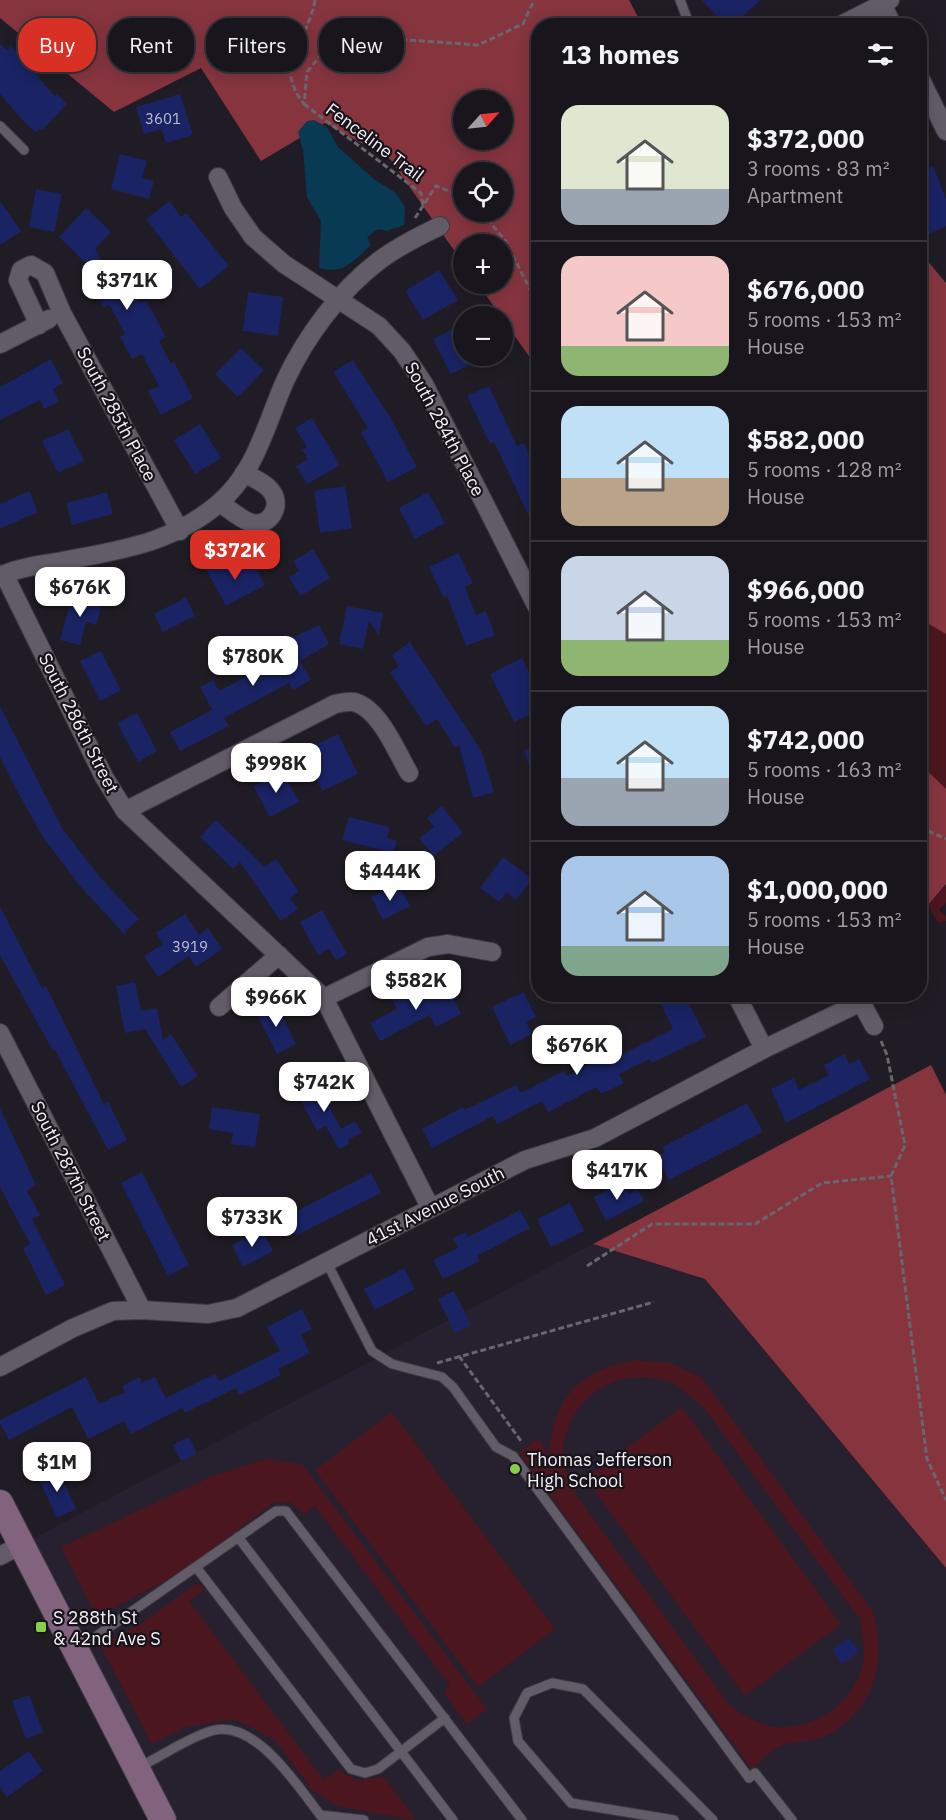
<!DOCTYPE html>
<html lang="en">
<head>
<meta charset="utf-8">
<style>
  :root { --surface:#18151c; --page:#211e25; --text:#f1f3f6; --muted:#9f9fa3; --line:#36343b; --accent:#d93025 }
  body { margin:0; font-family:"IBM Plex Sans",sans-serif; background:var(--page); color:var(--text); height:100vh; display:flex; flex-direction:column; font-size:22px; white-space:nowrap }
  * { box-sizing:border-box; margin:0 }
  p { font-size:20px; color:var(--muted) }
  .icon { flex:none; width:33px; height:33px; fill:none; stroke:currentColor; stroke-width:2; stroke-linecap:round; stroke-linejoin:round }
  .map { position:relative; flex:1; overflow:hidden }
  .details { position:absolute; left:531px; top:18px; width:396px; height:984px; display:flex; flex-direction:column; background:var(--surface); border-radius:24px; box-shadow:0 3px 15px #0003,0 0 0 2px var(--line) }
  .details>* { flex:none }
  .banner { position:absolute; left:18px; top:18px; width:423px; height:54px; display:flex; gap:12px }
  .needle { width:39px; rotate:63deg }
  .fabs { position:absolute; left:453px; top:90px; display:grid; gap:12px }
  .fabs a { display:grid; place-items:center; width:60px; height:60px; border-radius:50%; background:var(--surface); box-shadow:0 3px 15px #0003,0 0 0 2px var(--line); font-size:30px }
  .price { position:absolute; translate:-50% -51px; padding:0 14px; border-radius:12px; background:#fff; color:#222; font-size:20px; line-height:39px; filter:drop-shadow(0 2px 3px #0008) }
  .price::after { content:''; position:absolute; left:50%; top:36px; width:18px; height:14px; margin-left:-9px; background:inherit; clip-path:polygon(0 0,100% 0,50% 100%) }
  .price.current { background:var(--accent); color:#fff }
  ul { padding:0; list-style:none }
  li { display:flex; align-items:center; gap:18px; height:150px; padding:0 30px }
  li+li { border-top:2px solid var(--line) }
  li span { display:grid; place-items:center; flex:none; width:168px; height:120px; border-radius:18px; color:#555 }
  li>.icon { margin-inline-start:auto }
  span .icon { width:72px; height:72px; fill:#fffc; stroke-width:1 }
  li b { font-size:26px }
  h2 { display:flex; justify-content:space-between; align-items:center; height:72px; padding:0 30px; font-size:26px }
  .tag { padding:0 21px; border-radius:24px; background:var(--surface); box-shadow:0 3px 15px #0003,0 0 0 2px var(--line); font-size:21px; line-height:54px }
  .tag.current { background:var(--accent); color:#fff }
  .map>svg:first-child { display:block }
  .built { fill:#27202f }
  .green { fill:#4b161e; fill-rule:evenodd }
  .forest { fill:#86353f; fill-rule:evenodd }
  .water { fill:#083a53 }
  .building { fill:#1a2363 }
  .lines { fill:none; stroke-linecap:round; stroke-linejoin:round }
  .lane-casing { stroke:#3d3a41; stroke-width:11 }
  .street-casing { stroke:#3d3a41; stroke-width:20 }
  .secondary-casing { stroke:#3d3a41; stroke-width:28 }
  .path { stroke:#6a666e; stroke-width:3; stroke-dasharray:6 3; stroke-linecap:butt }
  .lane { stroke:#615c67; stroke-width:9 }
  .street { stroke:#615c67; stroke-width:18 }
  .secondary { stroke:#81637d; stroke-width:26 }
  .poi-dot { fill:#87cf4a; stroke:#17131b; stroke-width:2 }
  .labels { text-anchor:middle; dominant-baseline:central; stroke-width:4.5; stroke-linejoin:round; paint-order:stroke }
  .number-label { font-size:15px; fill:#bebed2 }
  .street-label { font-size:18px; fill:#f4f1f7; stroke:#17131b }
  .poi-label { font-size:18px; fill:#f4f1f7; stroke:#17131b; text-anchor:start }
</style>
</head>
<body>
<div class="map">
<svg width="946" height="1820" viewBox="0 0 946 1820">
  <rect width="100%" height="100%" fill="#201c25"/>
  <path class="built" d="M593 1244 705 1279 946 1568V1820H163L21 1545Z"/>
  <path class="green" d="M920 619 934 627 946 621V811L920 824Z
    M946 885V903L939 910 946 916V921L938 923 928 905Z
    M636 1360 671 1363 702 1378 872 1610C889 1657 875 1709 829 1734 814 1742 801 1741 785 1744 774 1746 760 1762 752 1769L519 1453 538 1438 549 1455C554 1396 578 1371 636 1360ZM647 1377 672 1382 704 1408 860 1619C861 1630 865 1644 864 1656 859 1699 818 1730 776 1727 760 1726 743 1714 730 1706L577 1496C570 1482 563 1469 563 1453 563 1421 589 1388 619 1380 628 1377 638 1378 647 1377Z
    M682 1407 841 1624 745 1696 585 1478Z
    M392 1412 555 1629 478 1687 315 1470Z
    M266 1459 302 1464 487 1709 467 1724 443 1692 450 1686 315 1506 304 1514 289 1502 273 1503 183 1571 97 1617 61 1547 210 1477Z
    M198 1582 204 1590 189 1601 324 1780 338 1770 358 1781 383 1776 415 1818 413 1820 337 1806 312 1790 275 1740 235 1719 186 1727 152 1744 100 1645 142 1623Z"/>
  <path class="forest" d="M0 0H629L642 25 538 26V369L478 284H502V244H464L463 263 390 159 325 123 261 161 201 68 114 112 0 18ZM464 100H502V140H464ZM464 172H502V212H464Z
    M920 252 946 283V634L920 619Z
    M920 764 946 789V884L928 905 920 895Z
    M931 1065 946 1095V1568L705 1279 593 1244Z"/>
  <path class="water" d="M314 120 327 127 338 147 375 180 396 193 405 207 404 225 387 231 378 229 367 237 371 245C353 261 344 275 319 268L321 221 307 197 303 150 298 132 307 121Z"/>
  <path class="building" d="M702 0H760L733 26H726Z
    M0 44 7 50 11 46 55 96 57 94 67 104 42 130 40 128 36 132 27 125 0 94Z
    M180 94 193 135 166 143 161 129 144 134 136 107Z
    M120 154 147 161 142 178 154 181 149 199 111 189Z
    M933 166 946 199V226L927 235 920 218V173Z
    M36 189 62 194 54 232 29 227Z
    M0 201 21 231 0 245Z
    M170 201 181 217 186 213 229 266 200 289 146 219Z
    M86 208 111 232 95 249 106 268 115 262 140 303 146 300 166 337 159 341 171 364 174 362 193 398 161 415 148 391 159 386 142 354 132 359 120 337 125 334 109 304 104 308 81 269 88 265 59 237Z
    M439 270 458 300 423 320 405 291Z
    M248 292 283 297 278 336 243 331Z
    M464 324V356H488L451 374 433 339Z
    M241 348 264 370 238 397 215 374Z
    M51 359 63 383 53 389 59 401 44 409 40 400 0 420V387Z
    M353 360 390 417 417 467 388 482 361 432 368 428 333 372Z
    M489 386 517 446 524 443 533 465 538 462V535L494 442 490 444 467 396Z
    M312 418 340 465 307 484 296 466 308 459 302 450 307 447 295 428Z
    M200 424 221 458 195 474 174 440Z
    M68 429 84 461 58 473 42 441Z
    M345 486 352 528 320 533 314 491Z
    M29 491 38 512 0 529V504Z
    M107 492 113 514 72 525 66 503Z
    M428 492 445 523 415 539 399 508Z
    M313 549 330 578 300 596 289 577 299 571 293 561Z
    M458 553 473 583 465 587 476 615 486 611 495 635 466 646 447 596 444 598 429 567Z
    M226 559 232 571 252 561 265 585 226 606 206 569Z
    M73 594 103 602 96 625 86 622 80 645 60 640Z
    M186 597 195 616 163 632 154 614Z
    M347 606 383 613 379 635 369 621 363 649 339 644Z
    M319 625 329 644 300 661 311 680 293 690 289 683 224 718 229 726 180 751 170 732 212 710 200 687 213 680 219 691 277 660 270 648Z
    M410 642 482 752 494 792 473 798 459 745 455 748 437 719 426 726 390 672 399 666 392 655Z
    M101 651 121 690 100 701 80 661Z
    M522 658 538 691V710L514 722 490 674Z
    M0 706 62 828 99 876 139 919 127 930 125 926 126 936 80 886 43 837 15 787 0 757Z
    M137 713 157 751 138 762 117 723Z
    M338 734 358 774 322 791 303 751Z
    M538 745V785H536L524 750Z
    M282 770 299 802 270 817 253 786Z
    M442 806 463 833 433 856 419 838 434 827 427 818Z
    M349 817 390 827 387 838 397 841 393 853 342 840Z
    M216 820 265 867 276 859 299 892 290 898 298 909 281 921 240 862 233 869 200 837Z
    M503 857 532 879 516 900 507 892 499 902 480 888Z
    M398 884 410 906 383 920 371 897Z
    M0 906 42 988 46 986 104 1104 108 1102 127 1140 108 1150 55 1050 53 1051 0 955Z
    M322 910 347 954 336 960 329 949 318 955 300 922Z
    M185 914 199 935 208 928 222 949 196 967 189 956 158 977 144 956 163 944 156 933Z
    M135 982 141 1011 157 1008 163 1040 171 1034 198 1076 181 1087 145 1029 125 1033 116 986Z
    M447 984 461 1014 436 1027 430 1015 380 1041 370 1023 397 1009 389 994 405 985 413 1001Z
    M524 992 536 1017 526 1022 532 1034 510 1045 492 1007Z
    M656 994H684L706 1037 652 1063 650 1059 619 1074 624 1083 601 1094 597 1087 548 1112 542 1101 497 1124 493 1116 432 1148 422 1129 463 1107 464 1110 516 1085 521 1093 564 1071 567 1076 621 1049 623 1054 673 1029Z
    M275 1003 296 1044 277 1054 256 1013Z
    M844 1054 849 1064 859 1059 870 1079 786 1123 771 1089 794 1078 799 1090 829 1075 824 1065Z
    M314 1077 341 1129 355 1121 362 1132 348 1140 349 1144 339 1149 326 1126 317 1131 294 1087Z
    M747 1103 763 1132 669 1180 656 1157 665 1152 663 1147Z
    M212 1107 260 1114 255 1147 231 1144 233 1133 209 1129Z
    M0 1108 36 1185 27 1191 40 1215 32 1219 65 1285 46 1295 23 1248 30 1244 0 1187Z
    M142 1172 189 1265 168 1276 121 1183Z
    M371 1173 381 1193 295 1236 285 1217Z
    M623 1182 629 1194 638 1189 644 1201 606 1221 594 1197Z
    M570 1203 584 1231 551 1247 537 1219Z
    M520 1210 530 1228 477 1256 480 1261 443 1279 433 1260 458 1248 453 1238 466 1232 468 1237Z
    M262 1229 273 1251 243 1267 232 1245Z
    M404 1268 415 1289 375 1310 364 1289Z
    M454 1291 471 1325 455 1333 438 1299Z
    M302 1309 312 1329 301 1335 310 1353 278 1369 281 1375 239 1395 236 1388 185 1413 182 1408 131 1434 124 1421 88 1439 72 1407 9 1440 0 1423V1420L86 1377 99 1404 125 1392 122 1386 140 1377 142 1383 155 1377 166 1398 215 1374 219 1381 280 1351 267 1327Z
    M189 1437 197 1453 181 1461 173 1445Z
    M57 1468 76 1509 57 1518 38 1477Z
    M849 1638 859 1652 842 1664 832 1650Z
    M29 1695 43 1732 26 1739 12 1701Z
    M29 1751 43 1771 7 1797 0 1787V1771Z"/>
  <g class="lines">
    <g class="lane-casing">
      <path id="lane" d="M680 0 690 26
        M0 126 24 150
        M327 1263 372 1351 392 1364 442 1377 453 1387 496 1447 513 1456 749 1778 755 1773 792 1820
        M238 1537 453 1820
        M196 1567 351 1769 365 1773 378 1769 445 1718
        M78 1649 276 1511H286L522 1820
        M137 1768C161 1757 185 1739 211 1731 256 1717 300 1790 324 1820
        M320 1815 364 1820
        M674 1820 571 1803 518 1741 514 1718 527 1693 552 1683 583 1689 713 1820"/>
    </g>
    <g class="street-casing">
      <path id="street" d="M880 0 893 26
        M839 26 890 0
        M920 78 946 131
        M218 177 233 208 253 237 284 264 379 326 402 351 424 384 538 609
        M39 325 18 280 21 270 31 265 45 273 62 313 180 531
        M0 344 49 319
        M220 503C229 509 241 520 252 523 270 527 282 506 272 492 266 483 253 478 244 473
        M4 574 104 777 125 811 324 998 430 1207
        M0 576C18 568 38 565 58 562 118 550 169 545 218 504 256 472 266 424 285 381 306 336 340 290 380 260 399 246 419 236 440 226
        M125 811 335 704C340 703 348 701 354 702 380 709 396 751 409 773
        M736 994 764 1049
        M324 998 428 947 448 944 492 952
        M219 1007 279 955
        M0 1033 142 1310
        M0 1367 73 1328 113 1311 142 1310 208 1314 237 1308 525 1160 595 1138 764 1049 861 1002 874 1026
        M0 1556 21 1545"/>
    </g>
    <g class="secondary-casing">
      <path id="secondary" d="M0 1503 163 1820"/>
    </g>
    <path class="path" d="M315 0C308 43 271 61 304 104L307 72 330 44 366 37 478 45 523 24 534 0
      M304 104 421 193 423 205
      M481 212 505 240 538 305
      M415 218 436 186 464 197
      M920 827 946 839
      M881 1041 887 1055 905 1145 891 1176 927 1459 946 1500
      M587 1266 652 1224H755L822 1183 891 1176
      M459 1356 521 1441
      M437 1363 654 1302"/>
    <use href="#lane" class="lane"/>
    <use href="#street" class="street"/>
    <use href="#secondary" class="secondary"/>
  </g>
  <g class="poi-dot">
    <circle cx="515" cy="1469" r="6"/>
    <rect x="35" y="1621" width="12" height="12" rx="3"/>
  </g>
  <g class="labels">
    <g class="number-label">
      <text x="163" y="118">3601</text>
      <text x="190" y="946">3919</text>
    </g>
    <g class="street-label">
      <text transform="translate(375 142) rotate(37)">Fenceline Trail</text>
      <text transform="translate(117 414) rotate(62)">South 285th Place</text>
      <text transform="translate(445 429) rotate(62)">South 284th Place</text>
      <text transform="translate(79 723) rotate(63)">South 286th Street</text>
      <text transform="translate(71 1171) rotate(63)">South 287th Street</text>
      <text transform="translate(435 1206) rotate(-27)">41st Avenue South</text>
    </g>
    <g class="poi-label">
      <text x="527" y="1459">Thomas Jefferson<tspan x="527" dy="21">High School</tspan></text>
      <text x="53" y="1617">S 288th St<tspan x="53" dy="21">&amp; 42nd Ave S</tspan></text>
    </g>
  </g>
</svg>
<div class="fabs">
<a><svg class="needle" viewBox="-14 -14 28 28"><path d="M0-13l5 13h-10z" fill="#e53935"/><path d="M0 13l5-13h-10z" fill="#9f9fa3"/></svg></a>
<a><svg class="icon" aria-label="locate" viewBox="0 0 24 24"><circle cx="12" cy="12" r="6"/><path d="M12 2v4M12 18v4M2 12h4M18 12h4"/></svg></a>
<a>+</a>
<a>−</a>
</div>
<b class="price" style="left:127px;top:311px">$371K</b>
<b class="price current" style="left:235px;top:581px">$372K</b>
<b class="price" style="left:80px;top:618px">$676K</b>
<b class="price" style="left:253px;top:687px">$780K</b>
<b class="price" style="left:276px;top:794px">$998K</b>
<b class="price" style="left:390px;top:902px">$444K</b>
<b class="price" style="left:416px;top:1011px">$582K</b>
<b class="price" style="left:276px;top:1028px">$966K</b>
<b class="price" style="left:577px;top:1076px">$676K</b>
<b class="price" style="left:324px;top:1113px">$742K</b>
<b class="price" style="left:617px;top:1201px">$417K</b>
<b class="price" style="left:252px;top:1248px">$733K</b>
<b class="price" style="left:57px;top:1493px">$1M</b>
<div class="banner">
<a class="tag current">Buy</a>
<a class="tag">Rent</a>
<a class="tag">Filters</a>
<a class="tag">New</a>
</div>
<section class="details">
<h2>13 homes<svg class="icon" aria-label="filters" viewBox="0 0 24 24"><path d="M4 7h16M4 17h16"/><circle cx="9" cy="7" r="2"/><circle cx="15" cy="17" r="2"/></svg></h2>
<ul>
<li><span style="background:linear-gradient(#dfe7d0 70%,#9aa5b1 0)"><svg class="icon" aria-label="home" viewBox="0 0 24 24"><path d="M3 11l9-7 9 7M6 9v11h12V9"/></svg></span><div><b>$372,000</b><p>3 rooms · 83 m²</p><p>Apartment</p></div></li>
<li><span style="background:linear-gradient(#f6c9c9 75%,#8fb573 0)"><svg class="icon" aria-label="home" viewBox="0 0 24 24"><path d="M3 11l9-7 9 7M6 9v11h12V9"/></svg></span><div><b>$676,000</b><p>5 rooms · 153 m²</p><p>House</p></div></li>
<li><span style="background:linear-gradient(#bfe0f5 60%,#b9a48a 0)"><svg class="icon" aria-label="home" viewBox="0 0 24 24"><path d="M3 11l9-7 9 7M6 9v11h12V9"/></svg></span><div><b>$582,000</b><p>5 rooms · 128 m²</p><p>House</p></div></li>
<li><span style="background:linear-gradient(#c9d6e8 70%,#8fb573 0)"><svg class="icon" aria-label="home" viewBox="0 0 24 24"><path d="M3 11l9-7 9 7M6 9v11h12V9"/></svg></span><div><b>$966,000</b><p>5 rooms · 153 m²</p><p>House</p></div></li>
<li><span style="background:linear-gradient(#bfe0f5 60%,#9aa5b1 0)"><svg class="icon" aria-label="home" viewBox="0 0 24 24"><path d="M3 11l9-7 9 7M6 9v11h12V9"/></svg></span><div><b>$742,000</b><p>5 rooms · 163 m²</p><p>House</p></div></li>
<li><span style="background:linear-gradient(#a9c7e8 75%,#7fa58c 0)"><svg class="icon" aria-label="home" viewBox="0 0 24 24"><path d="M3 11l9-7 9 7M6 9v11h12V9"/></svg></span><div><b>$1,000,000</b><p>5 rooms · 153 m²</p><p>House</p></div></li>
</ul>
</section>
</div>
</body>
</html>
